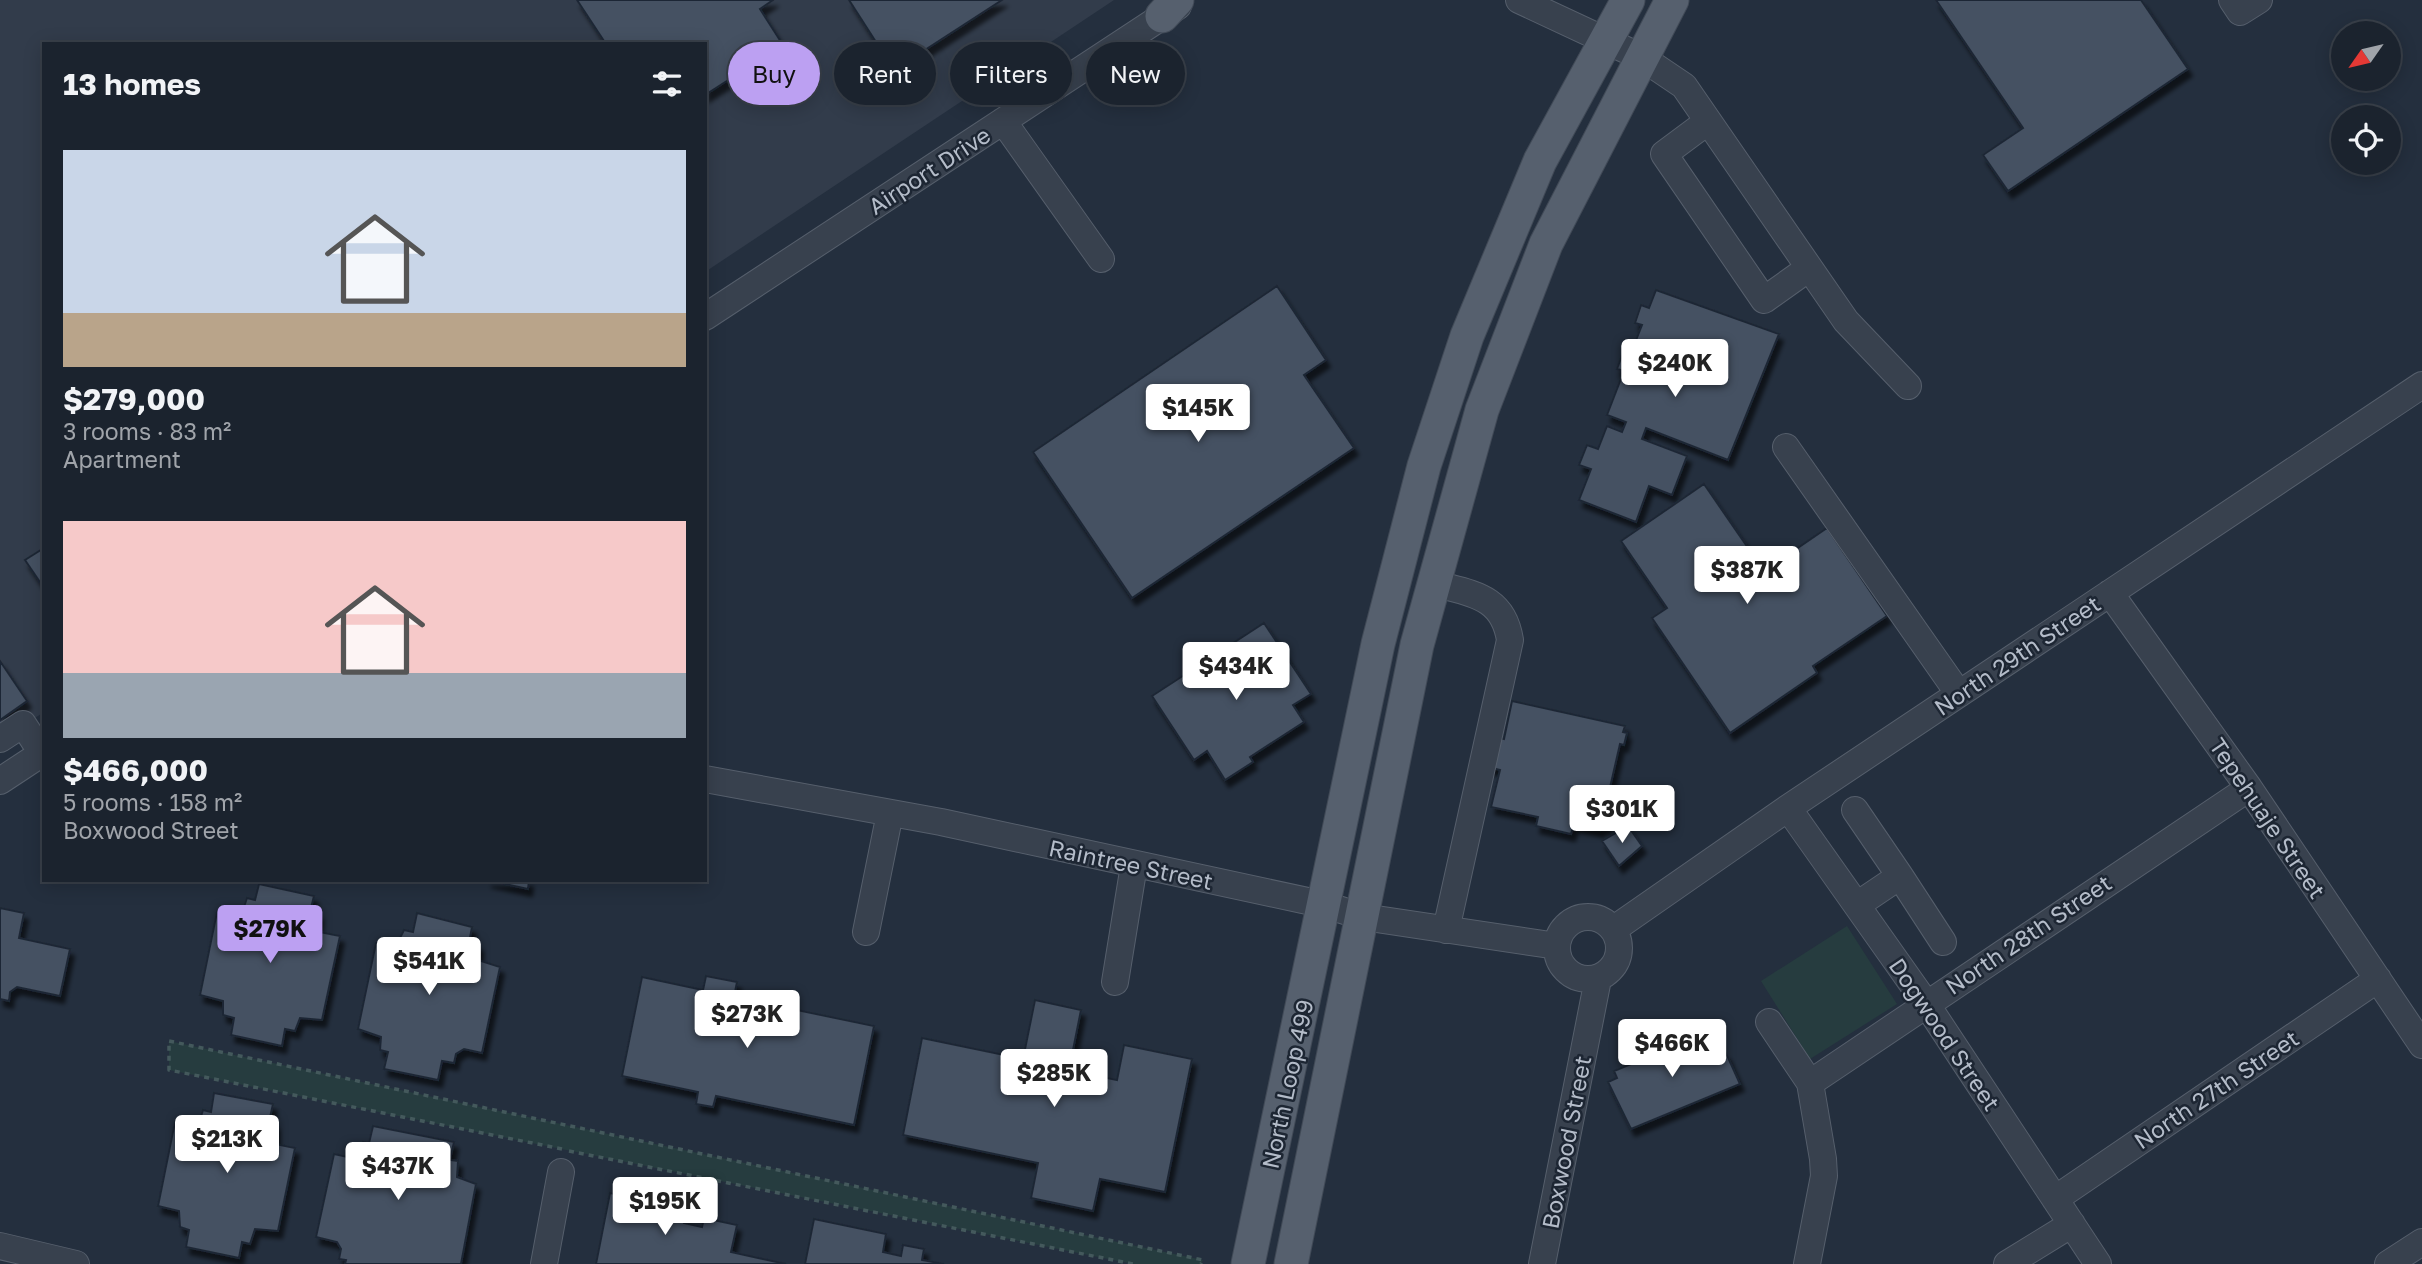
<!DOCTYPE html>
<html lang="en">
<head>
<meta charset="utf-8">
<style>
  :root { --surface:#1b232e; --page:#282f3a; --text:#f1f3f6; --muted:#a0a4aa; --line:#39404a; --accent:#bca0f2 }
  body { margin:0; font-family:"Golos Text",sans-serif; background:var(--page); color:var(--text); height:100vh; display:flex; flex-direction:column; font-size:26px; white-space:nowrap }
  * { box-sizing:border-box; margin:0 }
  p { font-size:23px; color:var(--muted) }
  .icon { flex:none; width:38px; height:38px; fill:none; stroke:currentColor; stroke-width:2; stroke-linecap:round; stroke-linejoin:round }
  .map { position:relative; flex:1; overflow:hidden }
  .details { position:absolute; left:42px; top:42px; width:665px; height:840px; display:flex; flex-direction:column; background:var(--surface); border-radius:0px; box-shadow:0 4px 18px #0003,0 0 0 2px var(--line) }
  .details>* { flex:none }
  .hud { position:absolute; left:728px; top:42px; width:665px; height:63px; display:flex; gap:14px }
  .needle { width:46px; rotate:236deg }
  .buttons { position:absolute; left:2331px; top:21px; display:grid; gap:14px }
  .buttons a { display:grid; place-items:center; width:70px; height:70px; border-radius:50%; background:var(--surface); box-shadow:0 4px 18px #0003,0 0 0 2px var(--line); font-size:35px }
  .price { position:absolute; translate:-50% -60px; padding:0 16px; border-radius:7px; background:#fff; color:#222; font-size:23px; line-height:46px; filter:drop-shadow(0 2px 4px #0008) }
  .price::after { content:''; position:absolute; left:50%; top:42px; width:21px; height:16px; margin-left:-10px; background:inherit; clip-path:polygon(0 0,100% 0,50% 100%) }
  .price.on { background:var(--accent); color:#111 }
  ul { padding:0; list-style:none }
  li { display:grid; align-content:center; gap:14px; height:371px; padding:0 21px }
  li span { display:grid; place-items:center; height:217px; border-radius:0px; color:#555 }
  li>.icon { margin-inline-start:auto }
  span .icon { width:126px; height:126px; fill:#fffc; stroke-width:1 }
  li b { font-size:30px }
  h2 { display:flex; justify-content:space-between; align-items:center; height:84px; padding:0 21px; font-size:30px }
  .chip { padding:0 24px; border-radius:32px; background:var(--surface); box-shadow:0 4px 18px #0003,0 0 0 2px var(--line); font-size:24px; line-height:63px }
  .chip.on { background:var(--accent); color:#111 }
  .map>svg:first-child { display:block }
  .airport { fill:#323c4b }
  .green { fill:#263c3f }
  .building { fill:#455162; stroke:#1f2835; stroke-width:2; filter:url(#shadow) }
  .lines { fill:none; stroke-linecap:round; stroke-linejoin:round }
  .minor-casing { stroke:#565f6c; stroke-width:28 }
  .major-casing { stroke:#414a57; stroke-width:35 }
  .path { stroke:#44595c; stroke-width:3.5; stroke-dasharray:5 5; stroke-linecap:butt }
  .minor { stroke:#38414e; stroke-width:26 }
  .major { stroke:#56606e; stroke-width:33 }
  .labels { text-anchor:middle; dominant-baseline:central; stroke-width:5; stroke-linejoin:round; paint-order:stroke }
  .street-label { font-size:23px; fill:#b4bcc9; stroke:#1d2633 }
</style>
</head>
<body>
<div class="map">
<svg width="2422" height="1264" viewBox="0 0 2422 1264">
  <defs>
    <filter id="shadow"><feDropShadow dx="4" dy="7" stdDeviation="2" flood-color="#0009"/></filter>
  </defs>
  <rect width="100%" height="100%" fill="#242f3e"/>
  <path class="airport" d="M0 0H1114L705 272V44H44V712L0 741Z"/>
  <path class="green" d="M1847 926 1897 1004 1810 1059 1761 981Z
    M169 1041 1203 1260 1201 1264H1133L169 1070Z"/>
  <path class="building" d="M577 0H773L760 9 783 45 705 95V44H606Z
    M849 0H1002L894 70Z
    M1936 0H2141L2188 69 2008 191 1983 155 2023 128Z
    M1277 286 1326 360 1304 375 1354 448 1132 598 1033 452Z
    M1656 290 1779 334 1728 460 1646 428 1642 439 1687 456 1672 495 1649 486 1636 522 1579 500 1591 469 1579 465 1587 445 1598 449 1607 426 1622 432 1626 422 1607 415 1624 371 1617 369 1624 350 1631 353 1642 325 1635 323 1641 305 1649 308Z
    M1704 484 1764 571 1827 528 1887 616 1813 666 1817 673 1730 733 1652 618 1667 608 1621 541Z
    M44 548V588L25 560Z
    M1264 623 1311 694 1293 705 1304 722 1250 757 1253 762 1225 780 1207 751 1194 760 1152 696Z
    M0 661 27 701 0 720Z
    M1512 701 1625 726 1623 732 1627 733 1624 745 1620 744 1603 818 1608 819 1606 827 1601 826 1600 830 1574 824 1571 834 1536 826 1538 817 1491 807 1500 770 1480 765 1486 735 1504 739Z
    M1628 826 1642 846 1619 866 1602 841Z
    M487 880H529L528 889Z
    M259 884 314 896 310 912 319 914 317 928 320 932 340 936 322 1020 300 1018 295 1031 285 1029 282 1046 231 1035 234 1018 223 1015V1001L200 995 217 912 232 915 242 913 247 898 255 900Z
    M0 908 24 913 19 938 70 949 60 996 17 987 10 992 9 1001 0 999Z
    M417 913 472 927 469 943 479 945 478 960 500 967 482 1053 464 1049 456 1054 454 1063 442 1061 438 1080 384 1069 388 1052 380 1050 381 1037 358 1029 376 943 396 946 404 930 413 932Z
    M706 976 737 982 734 997 874 1026 854 1125 716 1096 713 1107 696 1104 698 1092 622 1076 642 977 703 990Z
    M1035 1000 1081 1010 1069 1070 1117 1080 1124 1045 1192 1059 1165 1192 1100 1179 1093 1211 1031 1198 1038 1163 903 1135 922 1038 1023 1059Z
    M1678 1031 1682 1038 1697 1031 1702 1041 1708 1038 1716 1057 1726 1053 1740 1084 1631 1129 1608 1082 1617 1078 1614 1071 1670 1048 1664 1036Z
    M214 1093 273 1104 269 1122 275 1124V1144L295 1148 278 1231 255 1229 250 1244 242 1242 239 1258 186 1247 189 1230 180 1227 179 1211 158 1206 175 1122 190 1125 199 1123 203 1110 211 1112Z
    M373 1126 454 1142 450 1160 458 1161 457 1177 476 1184 461 1264H345L346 1260 339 1259 341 1249 337 1242 316 1237 334 1154 352 1158 361 1155 363 1142 369 1143Z
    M610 1193 687 1208 684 1223 702 1227 704 1218 737 1225 731 1252 786 1264H596Z
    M814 1219 886 1234 883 1252 901 1256 903 1245 924 1249 922 1260 944 1264H805Z"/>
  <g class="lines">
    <g class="minor-casing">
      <path id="minor" d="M1519 0 1641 57 1684 86 1846 321 1908 386
        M2232 0 2240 12 2259 0
        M1003 121 1101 259
        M1707 122 1664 154 1764 300 1809 268
        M705 317 1178 6
        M1786 447 1959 694
        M1433 583C1471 594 1503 595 1510 640L1446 930
        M2110 593 2249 788 2422 1045
        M0 739 23 724 42 753
        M705 779 941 822 1326 905 1363 917 1557 946
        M0 781 44 752
        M1788 808 1925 1002 2098 1264
        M1855 810 1900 876
        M1857 905 1900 876 1943 942
        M1557 948a31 31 0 1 1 62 0a31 31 0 1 1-62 0Z
        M1614 929 1788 808 2422 385
        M866 932 890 813
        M1115 982 1134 865
        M1769 1022 1810 1083 1823 1159 1824 1176 1807 1264
        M1810 1083 2249 788
        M2055 1199 2378 979
        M0 1246 76 1264
        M544 1264 561 1172
        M1542 1264 1598 979
        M2007 1264 2072 1224
        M2388 1264 2422 1242"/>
    </g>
    <g class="major-casing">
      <path id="major" d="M1162 16 1177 0
        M1248 1264 1378 644 1424 466 1467 336 1540 161 1628 0
        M1291 1264 1417 645 1482 410 1546 244 1672 0"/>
    </g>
    <path class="path" d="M562 1149 169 1070V1041L1203 1260 1201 1264
      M569 1151 1133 1264"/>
    <use href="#minor" class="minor"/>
    <use href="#major" class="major"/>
  </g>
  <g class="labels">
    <g class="street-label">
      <text transform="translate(929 170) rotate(-33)">Airport Drive</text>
      <text transform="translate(2017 655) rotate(-34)">North 29th Street</text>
      <text transform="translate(2268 818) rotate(56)">Tepehuaje Street</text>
      <text transform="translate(1131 864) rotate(12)">Raintree Street</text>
      <text transform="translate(2028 934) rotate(-34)">North 28th Street</text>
      <text transform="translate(1945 1034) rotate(56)">Dogwood Street</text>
      <text transform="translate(1287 1084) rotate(-78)">North Loop 499</text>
      <text transform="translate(2216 1089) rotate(-34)">North 27th Street</text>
      <text transform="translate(1566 1142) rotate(-79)">Boxwood Street</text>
    </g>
  </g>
</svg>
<div class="buttons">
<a><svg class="needle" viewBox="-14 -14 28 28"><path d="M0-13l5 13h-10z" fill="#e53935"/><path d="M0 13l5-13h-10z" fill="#a0a4aa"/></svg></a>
<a><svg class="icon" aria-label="locate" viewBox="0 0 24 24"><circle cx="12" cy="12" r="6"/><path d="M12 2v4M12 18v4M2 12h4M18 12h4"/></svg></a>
</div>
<b class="price" style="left:1675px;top:399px">$240K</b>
<b class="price" style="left:1198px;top:444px">$145K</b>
<b class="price" style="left:1747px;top:606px">$387K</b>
<b class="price" style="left:1236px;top:702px">$434K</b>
<b class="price" style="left:1622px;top:845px">$301K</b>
<b class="price on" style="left:270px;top:965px">$279K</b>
<b class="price" style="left:429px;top:997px">$541K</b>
<b class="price" style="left:747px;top:1050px">$273K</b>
<b class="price" style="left:1672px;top:1079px">$466K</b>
<b class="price" style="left:1054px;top:1109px">$285K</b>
<b class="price" style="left:227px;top:1175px">$213K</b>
<b class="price" style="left:398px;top:1202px">$437K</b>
<b class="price" style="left:665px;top:1237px">$195K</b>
<div class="hud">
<a class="chip on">Buy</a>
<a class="chip">Rent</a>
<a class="chip">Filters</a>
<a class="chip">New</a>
</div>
<section class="details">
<h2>13 homes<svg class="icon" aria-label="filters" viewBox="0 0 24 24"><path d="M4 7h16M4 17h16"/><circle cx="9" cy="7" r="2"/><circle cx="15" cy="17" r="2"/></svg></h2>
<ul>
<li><span style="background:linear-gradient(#c9d6e8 75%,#b9a48a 0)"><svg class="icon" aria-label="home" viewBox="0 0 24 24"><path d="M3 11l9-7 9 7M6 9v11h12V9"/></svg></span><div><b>$279,000</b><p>3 rooms · 83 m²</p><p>Apartment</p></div></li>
<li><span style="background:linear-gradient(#f6c9c9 70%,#9aa5b1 0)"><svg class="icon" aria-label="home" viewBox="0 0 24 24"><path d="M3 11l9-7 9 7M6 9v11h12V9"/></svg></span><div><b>$466,000</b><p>5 rooms · 158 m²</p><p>Boxwood Street</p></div></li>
</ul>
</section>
</div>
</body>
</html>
